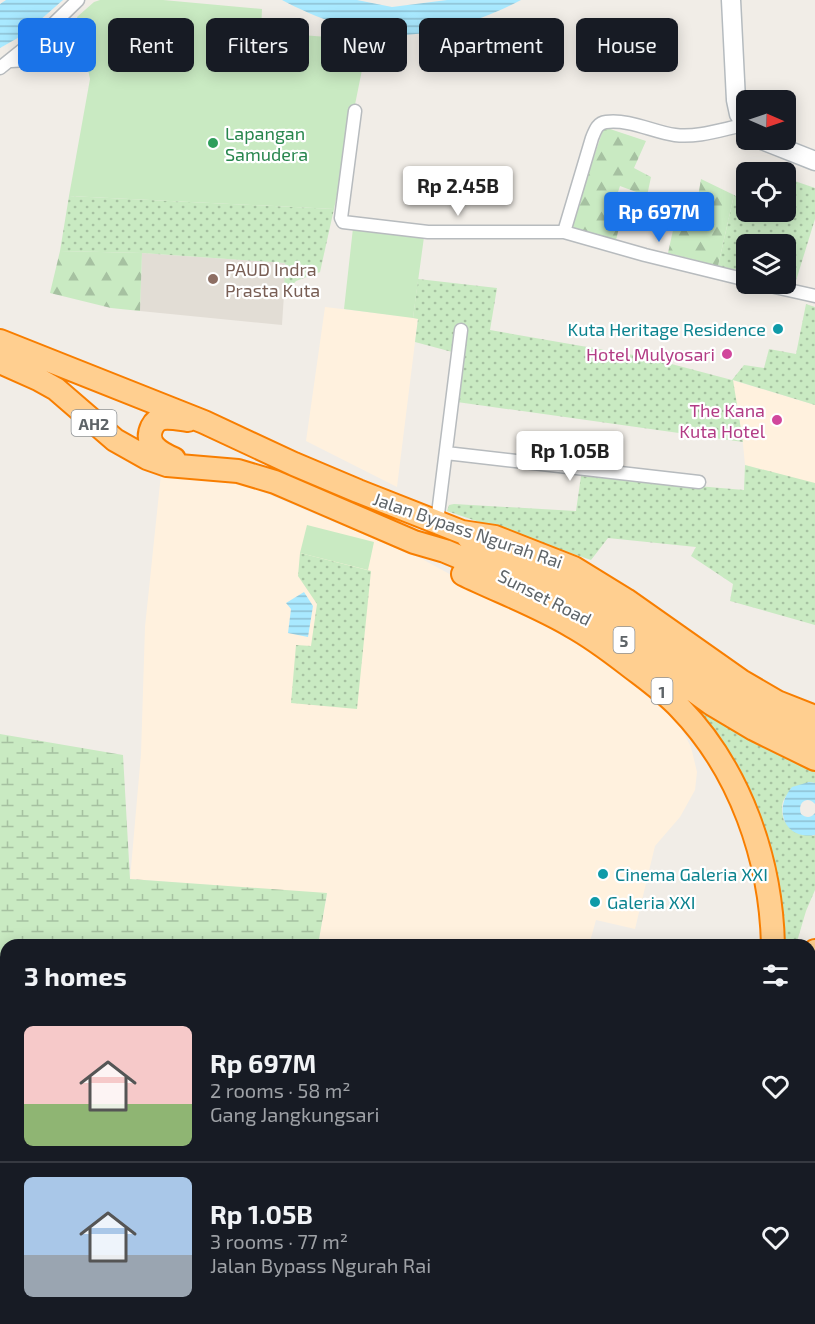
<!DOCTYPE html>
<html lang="en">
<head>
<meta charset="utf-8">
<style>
  :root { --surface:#171b24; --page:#242831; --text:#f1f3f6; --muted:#9ea1a6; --line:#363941; --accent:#1a73e8 }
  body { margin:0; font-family:"Exo 2",sans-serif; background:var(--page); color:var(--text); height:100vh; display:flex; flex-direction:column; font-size:22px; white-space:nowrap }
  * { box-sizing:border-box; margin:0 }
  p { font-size:20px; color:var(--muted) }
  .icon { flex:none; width:33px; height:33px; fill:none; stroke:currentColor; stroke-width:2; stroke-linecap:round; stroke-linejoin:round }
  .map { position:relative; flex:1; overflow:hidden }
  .details { position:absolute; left:0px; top:939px; width:816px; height:386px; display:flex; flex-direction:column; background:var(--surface); border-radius:18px 18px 0 0; box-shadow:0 3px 15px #0003 }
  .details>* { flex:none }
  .top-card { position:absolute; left:18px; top:18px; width:780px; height:54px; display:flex; gap:12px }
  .needle { width:39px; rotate:92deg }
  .buttons { position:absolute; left:736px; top:90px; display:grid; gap:12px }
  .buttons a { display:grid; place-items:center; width:60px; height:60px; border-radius:9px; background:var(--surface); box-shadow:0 3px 15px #0003; font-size:30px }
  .price { position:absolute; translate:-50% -51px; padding:0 14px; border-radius:6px; background:#fff; color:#222; font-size:20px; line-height:39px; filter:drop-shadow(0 2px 3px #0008) }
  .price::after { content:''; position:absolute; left:50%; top:36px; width:18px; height:14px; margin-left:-9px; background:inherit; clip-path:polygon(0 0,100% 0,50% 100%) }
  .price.current { background:var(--accent); color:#fff }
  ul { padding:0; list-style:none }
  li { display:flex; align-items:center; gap:18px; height:150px; padding:0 24px }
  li+li { border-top:2px solid var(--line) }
  li span { display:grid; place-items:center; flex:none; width:168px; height:120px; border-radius:9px; color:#555 }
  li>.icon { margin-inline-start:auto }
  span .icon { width:72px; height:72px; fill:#fffc; stroke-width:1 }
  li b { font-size:26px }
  h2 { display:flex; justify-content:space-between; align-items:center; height:72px; padding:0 24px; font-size:26px }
  .chip { padding:0 21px; border-radius:9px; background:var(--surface); box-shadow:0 3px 15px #0003; font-size:21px; line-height:54px }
  .chip.current { background:var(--accent); color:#fff }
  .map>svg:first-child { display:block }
  .commercial { fill:#fff1de }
  .education { fill:#e2ddd5 }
  .medical { fill:#fee4e6 }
  .grass { fill:url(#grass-dots) }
  .forest { fill:url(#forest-firs) }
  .wetland { fill:url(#wetland-marsh) }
  .park { fill:#c9eac2 }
  .water { fill:url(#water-rules) }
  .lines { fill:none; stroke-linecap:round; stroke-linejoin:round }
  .street-casing { stroke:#b7bbbe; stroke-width:15 }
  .secondary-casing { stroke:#b5bbbf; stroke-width:21 }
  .highway-casing { stroke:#f87e00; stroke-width:26 }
  .street { stroke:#fff; stroke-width:12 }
  .secondary { stroke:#fff; stroke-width:18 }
  .highway { stroke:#ffcf90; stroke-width:22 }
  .leisure-dot { fill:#2e9e5b; stroke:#fff; stroke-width:2 }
  .education-dot { fill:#8d6e63; stroke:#fff; stroke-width:2 }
  .culture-dot { fill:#0f9aa8; stroke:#fff; stroke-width:2 }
  .hotel-dot { fill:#d1479c; stroke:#fff; stroke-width:2 }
  .labels { text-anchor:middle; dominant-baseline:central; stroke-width:4.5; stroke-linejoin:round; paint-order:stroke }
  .shield { fill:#fff; stroke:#8e9295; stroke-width:1.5 }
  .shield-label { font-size:16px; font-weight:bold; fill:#5e6468 }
  .leisure-label { font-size:18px; fill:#27864d; stroke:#fff; text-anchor:start }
  .education-label { font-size:18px; fill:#785e54; stroke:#fff; text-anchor:start }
  .culture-label { font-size:18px; fill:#0d838f; stroke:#fff; text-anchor:start }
  .hotel-label { font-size:18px; fill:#b23c85; stroke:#fff; text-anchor:end }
  .street-label { font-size:18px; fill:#5e6468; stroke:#fff }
</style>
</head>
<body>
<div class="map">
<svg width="815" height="1324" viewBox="0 0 815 1324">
  <defs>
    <pattern id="grass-dots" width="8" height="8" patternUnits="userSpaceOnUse" patternTransform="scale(1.5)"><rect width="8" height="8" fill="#c9eac2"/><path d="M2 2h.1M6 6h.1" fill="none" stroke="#a6c1a1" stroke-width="1.8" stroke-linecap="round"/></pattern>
    <pattern id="forest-firs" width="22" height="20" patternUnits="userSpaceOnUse" patternTransform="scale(1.5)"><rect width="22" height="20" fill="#c9eac2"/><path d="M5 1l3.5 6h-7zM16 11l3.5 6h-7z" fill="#a6c1a1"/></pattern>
    <pattern id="wetland-marsh" width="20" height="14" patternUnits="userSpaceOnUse" patternTransform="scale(1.5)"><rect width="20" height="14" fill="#c9eac2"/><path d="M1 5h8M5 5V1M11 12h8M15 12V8" fill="none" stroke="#a6c1a1"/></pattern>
    <pattern id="water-rules" width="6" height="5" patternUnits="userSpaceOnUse" patternTransform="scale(1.5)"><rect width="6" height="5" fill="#a9e9ff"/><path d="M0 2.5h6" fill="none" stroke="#8dc0d2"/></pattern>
  </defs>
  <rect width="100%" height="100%" fill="#f1ede7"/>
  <path class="commercial" d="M325 307 418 318 397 487 306 441Z
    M732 380 815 405V484L745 465 742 434Z
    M161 474 246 485 422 559 631 673 678 722 691 747 697 772 695 790 680 817 655 846 635 929 596 920 589 945H318L327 894 130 879 141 754 145 627Z
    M353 1318 606 1319V1324H353Z"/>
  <path class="education" d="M142 253 286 263 282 325 140 311Z"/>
  <path class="medical" d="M810 1082H815V1235H810Z"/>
  <path class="grass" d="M786 178 815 188V219L795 284 786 282V244H747V272L718 266 734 195 747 203V212H761L774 219 776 212H786Z
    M69 196 334 209 320 272 296 281 284 295 285 263 142 253 60 251Z
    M418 279 497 288 490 330 645 357 732 380 744 365 764 368 769 349 796 354 806 304 815 307V405L733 380 743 442 450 401 456 353 415 342 418 319 413 318Z
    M745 465 815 483V625L730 601 733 584 691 556 696 547 608 538 591 560 447 511 449 505 454 504 576 511 581 476 744 490Z
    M300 553 371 571 357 709 291 703 296 645 311 646 317 604 298 576Z
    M677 691 815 766V783L809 782C790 792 777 795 784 821L813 836 815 835V890L806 911 796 945H783L778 888Z"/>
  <path class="forest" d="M604 127 646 141 634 168 651 177 647 196 620 186 609 219 620 224 615 244 569 230Z
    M701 179 734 195 718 266 668 253 675 221H694Z
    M60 251 142 253 140 311 111 308 50 293Z"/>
  <path class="wetland" d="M0 734 123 755 130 879 327 893 318 945H6V1318H353V1324H0Z"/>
  <path class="park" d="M100 0H163L262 9 261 32 368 40 334 209 69 196 90 79 77 17 94 2Z
    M353 228 424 237 413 318 344 309Z
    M307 525 374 542 368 570 300 553Z"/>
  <path class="water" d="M6 0H63L23 35 0 48V4Z
    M282 0H357L392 7 447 0H521C487 18 436 36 397 35 360 35 314 17 282 0Z
    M304 592 313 606 308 637 288 633 291 609 286 603Z
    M809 782 815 783V804C807 795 797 803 801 814 806 818 811 818 815 813V835C784 840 773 809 792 787Z"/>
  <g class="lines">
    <g class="street-casing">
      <path id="street" d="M11 61 79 57
        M0 68 46 31 78 0
        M355 111 341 218 343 222 428 232H564L645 255 747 280
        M564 232 592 138C595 131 597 123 606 122 630 119 653 132 675 135 698 138 723 129 744 125
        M762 284 815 296
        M446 453 699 482
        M437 522 461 330"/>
    </g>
    <g class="secondary-casing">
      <path id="secondary" d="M731 0 736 100 739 114 747 127
        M762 140 815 161"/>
    </g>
    <g class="highway-casing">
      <path id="highway" d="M0 341 204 422 294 464 358 491 462 532 495 537 574 568 626 600 741 681 777 702 815 717
        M0 362 38 379 56 389 115 440 147 458 167 465 238 471 275 482 414 542 445 551 505 576 555 599 621 638 712 704 754 729 815 759
        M174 459C160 453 144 444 152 427 154 423 158 419 163 418 171 417 180 419 188 420
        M468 537C506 564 551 575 591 598 637 625 676 662 722 690 751 708 784 723 815 738
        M463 574C498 591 536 605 570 625 590 636 609 650 627 664 645 678 664 691 680 708 740 770 771 859 773 945
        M810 968 815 951
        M775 1318V1324
        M795 1318V1324"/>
    </g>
    <use href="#street" class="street"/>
    <use href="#secondary" class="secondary"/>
    <use href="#highway" class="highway"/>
  </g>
  <circle class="leisure-dot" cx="213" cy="143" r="6"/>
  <circle class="education-dot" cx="213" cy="279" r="6"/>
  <g class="culture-dot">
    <circle cx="778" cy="329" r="6"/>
    <circle cx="603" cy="874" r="6"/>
    <circle cx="595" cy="902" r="6"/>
  </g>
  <g class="hotel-dot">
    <circle cx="727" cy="354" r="6"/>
    <circle cx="777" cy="420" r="6"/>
  </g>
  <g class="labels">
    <g class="shield">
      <rect x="71.5" y="410" width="45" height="26" rx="4.5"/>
      <rect x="613.5" y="627" width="21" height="26" rx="4.5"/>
      <rect x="651.5" y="678" width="21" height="26" rx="4.5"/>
    </g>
    <g class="shield-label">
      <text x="94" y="423">AH2</text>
      <text x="624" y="640">5</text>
      <text x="662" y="691">1</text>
    </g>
    <g class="leisure-label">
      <text x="225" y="133">Lapangan<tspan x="225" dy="21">Samudera</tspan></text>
    </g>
    <g class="education-label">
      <text x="225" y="269">PAUD Indra<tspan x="225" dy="21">Prasta Kuta</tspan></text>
    </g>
    <g class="culture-label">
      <text x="766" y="329" text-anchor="end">Kuta Heritage Residence</text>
      <text x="615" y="874">Cinema Galeria XXI</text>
      <text x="607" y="902">Galeria XXI</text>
    </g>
    <g class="hotel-label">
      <text x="715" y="354">Hotel Mulyosari</text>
      <text x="765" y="410">The Kana<tspan x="765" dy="21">Kuta Hotel</tspan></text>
    </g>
    <g class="street-label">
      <text transform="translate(468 530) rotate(19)">Jalan Bypass Ngurah Rai</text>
      <text transform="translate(545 597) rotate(27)">Sunset Road</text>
    </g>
  </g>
</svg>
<div class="buttons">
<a><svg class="needle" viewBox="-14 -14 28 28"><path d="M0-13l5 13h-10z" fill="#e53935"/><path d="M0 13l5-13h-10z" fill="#9ea1a6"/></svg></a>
<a><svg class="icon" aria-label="locate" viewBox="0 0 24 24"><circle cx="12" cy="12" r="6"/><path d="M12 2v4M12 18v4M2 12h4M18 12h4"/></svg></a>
<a><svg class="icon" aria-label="layers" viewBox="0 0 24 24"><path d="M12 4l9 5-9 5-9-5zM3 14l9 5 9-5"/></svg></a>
</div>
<b class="price" style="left:458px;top:217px">Rp 2.45B</b>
<b class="price current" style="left:659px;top:243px">Rp 697M</b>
<b class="price" style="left:570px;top:482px">Rp 1.05B</b>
<div class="top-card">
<a class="chip current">Buy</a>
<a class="chip">Rent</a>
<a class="chip">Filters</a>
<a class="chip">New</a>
<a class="chip">Apartment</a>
<a class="chip">House</a>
</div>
<section class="details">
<h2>3 homes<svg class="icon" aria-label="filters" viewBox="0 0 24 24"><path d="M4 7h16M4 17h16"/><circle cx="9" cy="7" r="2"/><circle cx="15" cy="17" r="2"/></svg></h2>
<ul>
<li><span style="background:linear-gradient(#f6c9c9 65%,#8fb573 0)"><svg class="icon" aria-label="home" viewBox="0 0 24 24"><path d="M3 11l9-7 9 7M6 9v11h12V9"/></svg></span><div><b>Rp 697M</b><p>2 rooms · 58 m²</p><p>Gang Jangkungsari</p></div><svg class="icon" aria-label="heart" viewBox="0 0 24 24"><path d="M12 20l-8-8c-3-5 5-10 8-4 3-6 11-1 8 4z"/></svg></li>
<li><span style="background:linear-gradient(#a9c7e8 65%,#9aa5b1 0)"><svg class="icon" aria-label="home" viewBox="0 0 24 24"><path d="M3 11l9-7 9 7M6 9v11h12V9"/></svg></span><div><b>Rp 1.05B</b><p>3 rooms · 77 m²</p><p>Jalan Bypass Ngurah Rai</p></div><svg class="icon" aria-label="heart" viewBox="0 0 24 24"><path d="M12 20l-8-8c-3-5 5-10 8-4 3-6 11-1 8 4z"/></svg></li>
</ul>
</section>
</div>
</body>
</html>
